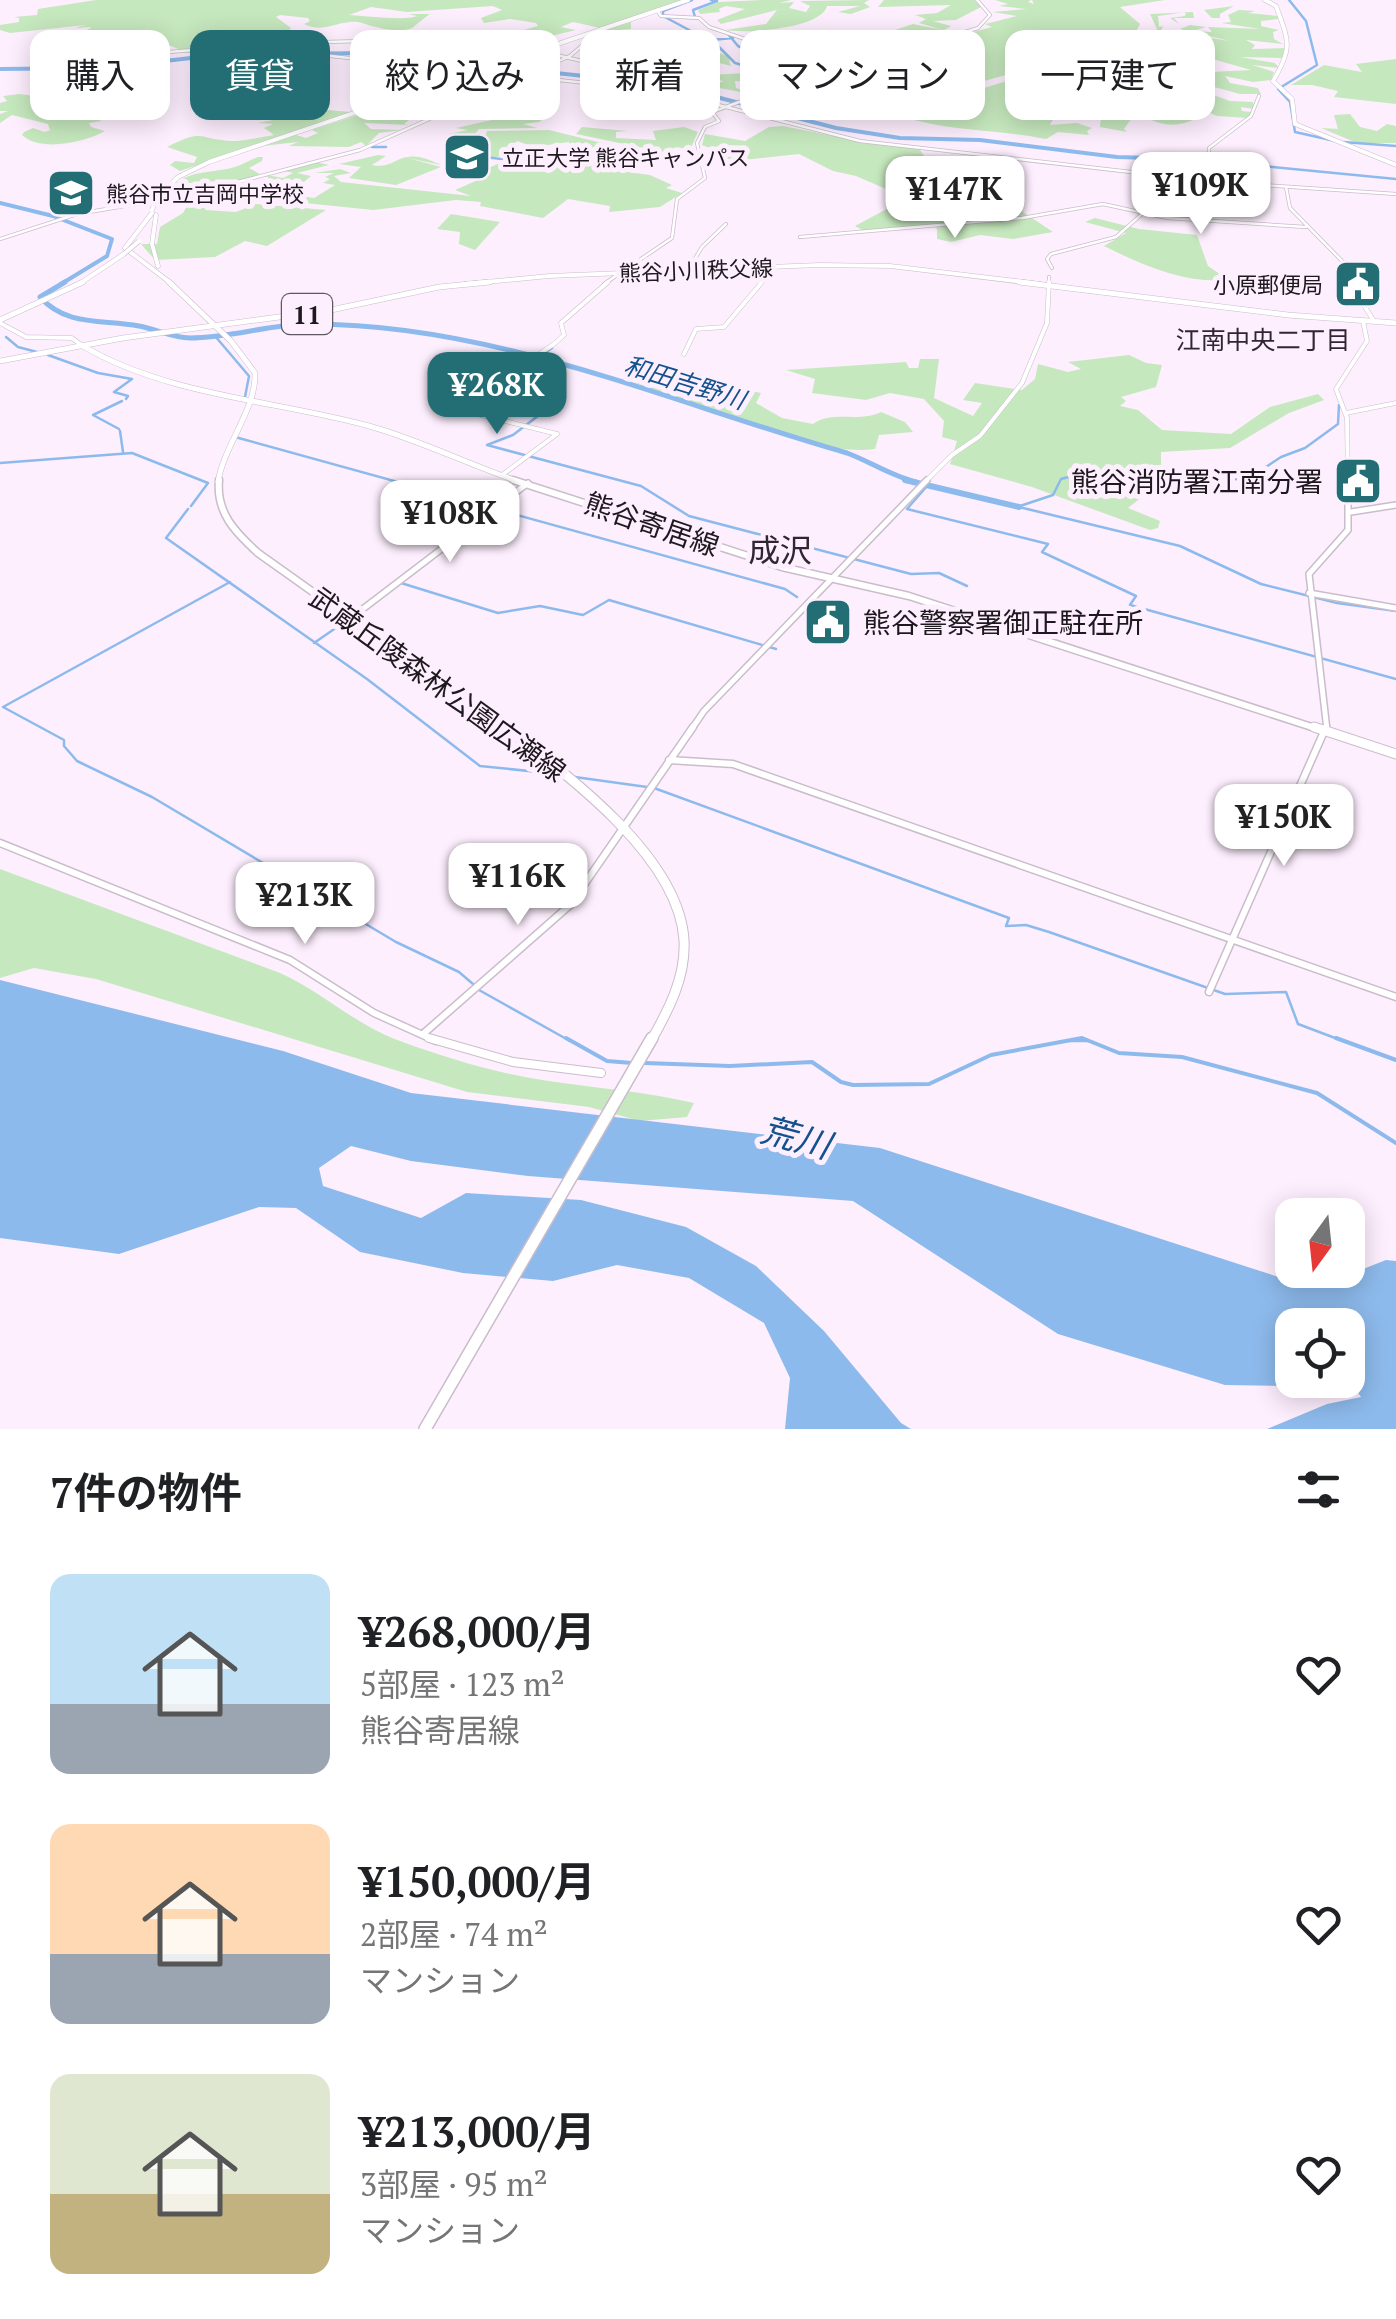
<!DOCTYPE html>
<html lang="ja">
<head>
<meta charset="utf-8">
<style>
  :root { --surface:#fff; --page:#f6f6f6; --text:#202124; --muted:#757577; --accent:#236e75 }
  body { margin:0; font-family:"PT Serif","Noto Sans JP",serif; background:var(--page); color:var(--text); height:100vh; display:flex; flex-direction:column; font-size:38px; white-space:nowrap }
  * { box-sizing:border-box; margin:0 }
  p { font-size:32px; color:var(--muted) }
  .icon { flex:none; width:55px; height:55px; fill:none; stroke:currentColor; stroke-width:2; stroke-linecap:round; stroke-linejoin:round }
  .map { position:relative; height:1429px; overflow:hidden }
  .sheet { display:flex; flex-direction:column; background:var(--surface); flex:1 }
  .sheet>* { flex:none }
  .top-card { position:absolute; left:30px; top:30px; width:1338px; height:90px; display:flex; gap:20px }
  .needle { width:65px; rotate:195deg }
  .controls { position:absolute; left:1275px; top:1198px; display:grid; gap:20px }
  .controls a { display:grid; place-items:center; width:90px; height:90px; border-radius:20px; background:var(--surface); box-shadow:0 5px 25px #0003; font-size:50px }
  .price { position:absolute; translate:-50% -85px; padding:0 22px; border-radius:20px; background:#fff; color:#222; font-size:32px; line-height:65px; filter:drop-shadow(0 2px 5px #0008) }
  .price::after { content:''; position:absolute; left:50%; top:60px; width:30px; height:22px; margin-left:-15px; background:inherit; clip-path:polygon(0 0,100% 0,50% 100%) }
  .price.on { background:var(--accent); color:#fff }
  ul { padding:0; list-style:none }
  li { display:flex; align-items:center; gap:30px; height:250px; padding:0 50px }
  li span { display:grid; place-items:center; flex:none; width:280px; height:200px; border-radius:20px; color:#555 }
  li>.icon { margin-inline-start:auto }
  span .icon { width:120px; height:120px; fill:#fffc; stroke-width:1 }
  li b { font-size:42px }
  h2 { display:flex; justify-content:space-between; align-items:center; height:120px; padding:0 50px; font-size:42px }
  .tag { padding:0 35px; border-radius:20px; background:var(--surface); box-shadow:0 5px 25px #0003; font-size:35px; line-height:90px }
  .tag.on { background:var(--accent); color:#fff }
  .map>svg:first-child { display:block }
  .green { fill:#c6e8be }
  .water { fill:#8dbaec; fill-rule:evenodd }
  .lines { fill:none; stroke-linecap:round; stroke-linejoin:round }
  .stream-far1 { stroke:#8dbaec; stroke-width:2.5 }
  .stream { stroke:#8dbaec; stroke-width:4 }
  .river-far2 { stroke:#8dbaec; stroke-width:4 }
  .river-far1 { stroke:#8dbaec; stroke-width:5 }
  .river { stroke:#8dbaec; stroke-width:6 }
  .minor-far4-casing { stroke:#cabdcb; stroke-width:4 }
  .minor-far3-casing { stroke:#cabdcb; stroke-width:5 }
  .minor-far2-casing { stroke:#cabdcb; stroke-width:8 }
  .minor-far1-casing { stroke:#cabdcb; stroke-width:9 }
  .minor-casing { stroke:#cabdcb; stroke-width:10 }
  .major-far4-casing { stroke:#cabdcb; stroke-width:5 }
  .major-far3-casing { stroke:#cabdcb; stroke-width:6 }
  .major-far2-casing { stroke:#cabdcb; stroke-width:9 }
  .major-far1-casing { stroke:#cabdcb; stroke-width:11 }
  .major-casing { stroke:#cabdcb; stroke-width:14 }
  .minor-far4 { stroke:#fff; stroke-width:2.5 }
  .minor-far3 { stroke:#fff; stroke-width:4 }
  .minor-far2 { stroke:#fff; stroke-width:5 }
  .minor-far1 { stroke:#fff; stroke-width:6 }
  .minor { stroke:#fff; stroke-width:8 }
  .major-far4 { stroke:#fff; stroke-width:4 }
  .major-far3 { stroke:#fff; stroke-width:5 }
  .major-far2 { stroke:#fff; stroke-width:6 }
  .major-far1 { stroke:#fff; stroke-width:9 }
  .major { stroke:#fff; stroke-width:11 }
  .major-bridge-casing { stroke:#cabdcb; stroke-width:5; stroke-linecap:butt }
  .major-bridge { stroke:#fff; stroke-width:4 }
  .labels { text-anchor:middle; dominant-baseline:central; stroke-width:10; stroke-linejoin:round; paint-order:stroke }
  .far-poi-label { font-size:22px; fill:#1e191e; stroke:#feeffe; text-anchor:start }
  .far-street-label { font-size:22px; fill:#1e191e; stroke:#feeffe }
  .shield { fill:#feeffe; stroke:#615961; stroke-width:2.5 }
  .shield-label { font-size:25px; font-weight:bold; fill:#1e191e }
  .far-neighbourhood-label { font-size:25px; fill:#302631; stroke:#feeffe }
  .far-water-label { font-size:25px; font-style:italic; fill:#14528e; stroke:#feeffe }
  .poi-label { font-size:28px; fill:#1e191e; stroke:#feeffe; text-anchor:end }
  .street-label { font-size:28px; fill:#1e191e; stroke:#feeffe }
  .quarter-label { font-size:32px; fill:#302631; stroke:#feeffe }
  .near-water-label { font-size:35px; font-style:italic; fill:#14528e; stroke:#feeffe }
</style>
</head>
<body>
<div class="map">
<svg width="1396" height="1429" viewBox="0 0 1396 1429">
  <rect width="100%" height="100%" fill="#feeffe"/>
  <path class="green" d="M96 0H682L600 28 573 22 561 27 576 30 543 38 506 34 521 35 524 30 538 26 536 23 510 19 484 23 481 18 502 10 493 6 407 12 371 7 349 15C365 16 404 21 417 16L409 14H430C424 18 415 26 412 28 393 35 364 23 358 22 339 20 323 34 304 24L310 21 308 18 280 15 276 17 291 28 279 42 188 53 171 46 66 35 80 34 92 27 74 28 86 25 10 33 0 30V25L19 22V18L14 17 37 15 38 9Z
    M763 0H791L779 3 794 2 789 8 806 12 810 6 800 1 869 0 864 3 870 7 851 14 838 12 860 6H827C822 28 749 34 725 30L766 24 777 10 721 24 717 20 745 9 726 6 719 9 720 12 700 14 698 10 718 2Z
    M884 0H974L981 7 956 20 933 21 951 26C940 34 917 34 903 37L889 32 913 24 943 30 919 23 926 19 915 15 937 13 951 5 878 7Z
    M995 0H1031L1028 2 1034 4 1032 0H1165L1120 7 1140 24 1131 41 1120 49 1136 59 1141 57 1134 50 1151 41 1149 38 1157 29 1150 14 1193 12 1194 18H1212L1204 10 1234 6 1220 14V18H1174L1179 24 1170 18 1185 16 1186 12 1158 16 1159 27 1163 26 1159 37 1161 45 1145 58 1161 65 1160 57 1156 56 1177 44 1161 55 1170 68 1157 70 1182 77 1185 75 1172 70 1186 65 1211 66 1205 69 1210 72 1251 70 1195 54 1189 50 1193 44 1179 33 1230 41 1180 29 1190 25 1206 27 1193 31 1212 32 1208 27 1260 29 1221 23 1231 22 1228 15 1239 10 1255 11 1248 13 1279 16 1278 19 1261 21V26L1279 30 1273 32 1274 39 1283 44 1246 40 1255 45 1252 49 1287 48 1285 58 1240 57 1275 63 1279 68 1252 65 1274 72 1271 80 1253 82 1225 76 1230 83 1258 88 1261 94H1240L1192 81 1208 89 1205 92 1230 101 1253 102 1254 109 1241 107 1242 111 1252 112 1247 118 1217 116 1186 102 1185 107 1150 109 1169 116 1192 114 1195 119C1163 135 1141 113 1114 101V93L1102 92 1099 95 1131 119 1124 129 1127 132 1100 127 1101 117H1083L1068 109 1054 118 1050 125 1077 123 1092 128 1087 131 1089 135 1058 132 1046 139C999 129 948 132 901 116L922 118 920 113 959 96 1016 78 1006 75 944 92 936 86 945 81 898 71 920 64C931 72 959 74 970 67L972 43 955 37 992 27 985 24 1017 16 993 12 1026 9 999 6 1008 4Z
    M631 22V29L618 30 631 34 616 39 638 45 686 41 716 47 719 53 728 56 731 66C723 64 705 58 695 61 682 65 678 70 661 68L665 60 632 55 612 58 610 55 618 53 621 45 595 43 598 34 616 35 607 29Z
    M1396 59V104L1334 97 1338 91 1312 85H1291L1324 65 1362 72 1356 64Z
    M746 73 817 84 790 89 818 94 831 92 769 99 779 95 760 88V83L735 81 736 88 763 97H749L746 93 709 86 724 81 693 76Z
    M19 94 76 101 58 106 81 107 101 121 89 123 91 127 105 131C83 143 40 152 22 135L24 132 33 128 45 132 50 130 48 124 12 115 0 123V114L8 111H0V103L7 101 3 96Z
    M511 105 558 108 539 122 523 124 537 128 479 129 473 136 485 137 487 131 549 130 614 146 570 147 569 142 534 147 517 141 511 148 522 151 488 159 452 152 473 136 457 140 466 137 449 134 468 130 456 128 514 115 504 111Z
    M315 109 351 112 180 171 170 165 175 161 194 163 197 157 167 147C205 128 196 139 231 141 245 141 260 137 274 135L264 128 273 124 258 123 273 120 283 112 304 116Z
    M367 112 395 114 409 120 404 124 409 125 364 123 371 129 402 130 379 133 366 146 361 142 349 147 289 146 298 142 262 146 296 135 306 138 318 133 312 130Z
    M1350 114 1360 127 1377 131 1387 124 1396 126V143H1357L1321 128 1338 129 1334 115Z
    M783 126 864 142 918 147 935 172 1002 198 1053 232 1013 239 980 235 951 242 937 239V229L932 225 864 231 855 226 898 203 893 192 856 176 833 171 799 154 743 160 711 158 715 150 702 145 705 134 745 141 769 127Z
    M582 127 627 131 616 132V138L656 140 653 131 684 127 698 132 690 150 677 147 663 152 576 134Z
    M591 146 613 151 624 146 658 155C641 165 627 161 614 170L650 175 672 185 666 188 682 193 660 207 609 212 610 206 568 199 543 218 480 206 481 202 456 200 373 210 266 199 228 204 176 199 208 193 212 194 197 200H213L266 185 271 181 266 175 283 178 293 173 284 171 316 162 329 165 297 173 311 176 298 187 287 186 275 192 314 198 335 185 323 183 330 179 325 177 334 173H314L340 169 351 173 334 176 341 182 471 196 455 190 487 176 477 173 525 152 539 155Z
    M378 155 386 156 372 165C390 169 395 158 408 157 420 155 432 161 441 165L408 158 441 167 396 185 349 178 361 167 339 164Z
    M258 157H263L262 161 249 168 260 174 197 192 199 188 164 197C181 171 199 174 227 169 237 168 248 161 258 157Z
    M188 204 202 205 206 210 236 212 256 204 326 210 267 246 245 241 215 257 155 260 141 244H157L160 227 183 213Z
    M451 214 500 222 475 250 459 244 460 232 437 229Z
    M1095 218 1139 229 1197 235 1208 266 1229 280C1185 284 1144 266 1104 246L1126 233 1085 222Z
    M1129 355 1146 363 1162 365 1156 387 1121 397 1126 401 1120 406 1138 410 1162 430 1231 434 1270 407 1318 394 1324 400 1289 413 1230 448 1161 452V482L1128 508 1160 521 1158 528 1150 530 1032 487 950 464 957 441 942 437 944 421 924 399 890 393 866 400 812 393 815 379 786 370 906 362 909 368H918L920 359H939L934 398 973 416 982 403 963 400 975 383 1022 390 1035 379 1038 364 1068 372 1081 369 1068 362Z
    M648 369 655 378 675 383 681 376 703 387 723 385 761 393 756 403 782 418 813 424C833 410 859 423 881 412L905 422 913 432 879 435 875 449C809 458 693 400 626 380L625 373Z
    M0 869 280 973C323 992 355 1025 400 1041 446 1058 493 1072 542 1080 593 1088 643 1091 694 1103L687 1117 640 1121 589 1107 467 1092 96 979 34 968 0 978Z"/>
  <path class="water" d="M0 980 283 1051 411 1093 880 1148 1291 1281 1353 1273 1386 1260 1396 1261V1429H1267L1327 1404 1361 1397 1354 1387 1225 1385 1058 1334 853 1201 528 1176 411 1161 351 1146 319 1168 323 1186 421 1218 466 1193 581 1200 686 1227 756 1266 824 1331 901 1423 911 1429H785L790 1378 764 1323 689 1278 617 1265 553 1281 463 1273 360 1252 296 1208 259 1207 119 1254 0 1238ZM1292 1325H1348V1380H1292Z"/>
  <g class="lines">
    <path class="stream-far1" d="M692 0 663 11V16L717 45 735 63 749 67 812 74 863 63
      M1289 0 1306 21 1317 65 1278 89 1290 102 1295 132 1335 141
      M695 17 693 10 717 1 711 0
      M728 34 738 46 774 63 761 68
      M711 40 733 38
      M191 46 195 41
      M868 61 869 50 880 51
      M1343 142 1396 146
      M372 147H386
      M458 154 579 168
      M1189 159 1396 179
      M215 336 249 376 245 397
      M6 337 18 347 37 352
      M552 348 490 390 551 406 513 435 487 445 641 486 689 516 911 574 939 573 967 586
      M48 355 98 373 132 379 114 392 128 396 126 399
      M119 429 93 415 122 401
      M120 431 123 452
      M235 437 785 589 797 597
      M0 463 132 453 208 483 191 506
      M927 486 907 509 1048 544 1042 552 1136 596 1130 605 1396 679
      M1020 506 1053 495 1061 479 1076 475 1124 480 1248 479 1281 457 1305 448 1338 424 1339 405
      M1019 507 1180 546 1261 584 1337 603 1396 611
      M188 509 166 538 367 679 480 766 558 774
      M230 582 3 707 64 740V746L77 761 152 797 396 942 459 972 473 984
      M314 643 401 583 498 613 540 606 583 615 609 600 776 649
      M575 777 647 787
      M654 788 1009 918 1006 926 1026 925 1049 932 1225 994 1286 992 1298 1024 1343 1041
      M479 990 570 1041
      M1068 1041H1088"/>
    <path class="stream" d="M566 1038 607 1061 632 1063
      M1082 1038 1119 1053 1182 1057 1317 1093 1396 1143
      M1336 1038 1396 1060
      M645 1063 730 1066 812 1062 841 1082 853 1085 929 1084 991 1055 1082 1038"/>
    <path class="river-far2" d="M0 69 104 68 217 55 367 53 670 85 836 128 900 138 980 140 1117 157 1189 159
      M0 203 53 216 112 239 107 256 61 284"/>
    <path class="river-far1" d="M65 282 40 297C67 327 102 319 139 326 156 329 172 338 190 338 231 338 270 324 311 324 496 324 671 403 847 453 871 462 891 476 916 482"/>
    <path class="river" d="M905 480 1019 507"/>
    <g class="minor-far4-casing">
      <path id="minor-far4" d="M657 10 661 16 699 18 709 27 748 40 845 49 906 48
        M129 55 284 43 484 38 582 61 664 71
        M321 55 663 91 860 141 1218 182 1396 194
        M1208 181 1209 148 1251 116 1259 96
        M1286 187 1290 208 1345 264 1351 284
        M1173 192 1205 183
        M800 237 1022 218 1103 204 1167 218 1306 227
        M0 239 77 214 184 196 360 150 570 56 601 29
        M1052 268 1047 259 1051 254 1116 237 1142 214
        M688 270 702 247 726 224
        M1049 277V284
        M604 284 672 238 677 199 705 178 697 143 705 127 719 121 712 112 750 98 818 85 841 71 978 28 990 15 977 0
        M760 284 775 267"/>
    </g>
    <g class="minor-far3-casing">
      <path id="minor-far3" d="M1349 282 1374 321
        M0 323 26 337 72 338 81 345
        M684 354 696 329 724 327 762 282
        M457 409 554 344 564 335 561 323 608 282
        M457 409 557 434
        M1346 413 1396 403
        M502 475 557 434
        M925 482 952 455 980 436 1022 383 1047 323 1049 282
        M1348 482 1347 418 1336 389 1367 341 1363 321"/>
    </g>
    <g class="minor-far2-casing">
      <path id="minor-far2" d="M1351 512 1396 505
        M1309 593 1396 608
        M351 618 528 483
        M691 730 704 711 927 480
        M1327 730 1309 574 1348 530V480"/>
    </g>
    <g class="minor-far1-casing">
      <path id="minor-far1" d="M669 760 733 764 1396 997
        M0 843 290 960 374 1013 436 1041
        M1209 992 1326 727
        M423 1034 570 905 693 727"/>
    </g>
    <g class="minor-casing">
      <path id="minor" d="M429 1038 513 1062 601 1073"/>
    </g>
    <g class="major-far4-casing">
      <path id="major-far4" d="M1265 0 1276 6C1289 41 1293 48 1273 81L1292 99 1295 124 1396 165
        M162 193 178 177 209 162 688 0
        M152 213 125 248 172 284
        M156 215 152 244 158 266
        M79 284 124 254
        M465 284 549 276 820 265 890 266 1040 284"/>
    </g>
    <g class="major-far3-casing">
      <path id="major-far3" d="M169 282 231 341 255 373C256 410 224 445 218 482
        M1019 282 1288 315 1396 323
        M0 320 83 282
        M81 345C167 396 274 400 369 426 420 440 469 465 520 482
        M0 361 123 338 331 310 439 287 490 282"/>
    </g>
    <g class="major-far2-casing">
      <path id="major-far2" d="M219 480C216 513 235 532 258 553L507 730
        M513 480 782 567 909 596 1321 730"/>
    </g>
    <g class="major-far1-casing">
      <path id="major-far1" d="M504 727C565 773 679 856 684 940 686 977 669 1009 651 1041
        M1314 727 1396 754"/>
    </g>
    <g class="major-casing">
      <path id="major" d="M425 1429 652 1038"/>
    </g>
    <use href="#minor-far4" class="minor-far4"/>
    <use href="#minor-far3" class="minor-far3"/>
    <use href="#minor-far2" class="minor-far2"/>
    <use href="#minor-far1" class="minor-far1"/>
    <use href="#minor" class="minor"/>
    <use href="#major-far4" class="major-far4"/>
    <use href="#major-far3" class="major-far3"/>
    <use href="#major-far2" class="major-far2"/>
    <use href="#major-far1" class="major-far1"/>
    <use href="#major" class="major"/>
    <g class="major-bridge-casing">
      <path id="major-bridge" d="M152 210 159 193
        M124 254 139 241"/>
    </g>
    <use href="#major-bridge" class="major-bridge"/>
  </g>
  <defs>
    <g id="university-square" transform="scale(2.5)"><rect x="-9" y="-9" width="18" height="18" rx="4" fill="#236e75" stroke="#feeffe"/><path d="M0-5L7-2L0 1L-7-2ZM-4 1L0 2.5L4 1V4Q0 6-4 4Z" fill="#fff"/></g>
    <g id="school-square" transform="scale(2.5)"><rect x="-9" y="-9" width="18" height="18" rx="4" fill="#236e75" stroke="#feeffe"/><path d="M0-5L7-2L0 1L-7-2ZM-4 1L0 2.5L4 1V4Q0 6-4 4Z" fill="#fff"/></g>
    <g id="civic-square" transform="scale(2.5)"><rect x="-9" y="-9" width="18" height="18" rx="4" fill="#236e75" stroke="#feeffe"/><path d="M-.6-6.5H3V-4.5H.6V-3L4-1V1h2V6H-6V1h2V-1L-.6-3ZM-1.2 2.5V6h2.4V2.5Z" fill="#fff"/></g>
  </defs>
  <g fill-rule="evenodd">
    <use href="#university-square" x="467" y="157"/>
    <use href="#school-square" x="71" y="193"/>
    <use href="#civic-square" x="1358" y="284"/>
    <use href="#civic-square" x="1358" y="481"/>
    <use href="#civic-square" x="828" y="622"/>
  </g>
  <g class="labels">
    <g class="far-poi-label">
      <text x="502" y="157">立正大学 熊谷キャンパス</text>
      <text x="106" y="193">熊谷市立吉岡中学校</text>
      <text x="1323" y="284" text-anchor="end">小原郵便局</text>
    </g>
    <g class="far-street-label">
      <text transform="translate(696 270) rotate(-2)">熊谷小川秩父線</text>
    </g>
    <rect class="shield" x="282" y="294" width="50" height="40" rx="8"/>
    <g class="shield-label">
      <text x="307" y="314">11</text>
    </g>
    <g class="far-neighbourhood-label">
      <text x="1263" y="339">江南中央二丁目</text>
    </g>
    <g class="far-water-label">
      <text transform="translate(685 382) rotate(17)">和田吉野川</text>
    </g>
    <g class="poi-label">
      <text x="1323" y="481">熊谷消防署江南分署</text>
      <text x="863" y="622" text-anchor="start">熊谷警察署御正駐在所</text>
    </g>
    <g class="street-label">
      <text transform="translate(652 524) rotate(19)">熊谷寄居線</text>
      <text transform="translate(438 684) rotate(36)">武蔵丘陵森林公園広瀬線</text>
    </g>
    <g class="quarter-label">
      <text x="780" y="550">成沢</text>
    </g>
    <g class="near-water-label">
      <text transform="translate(796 1137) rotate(15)">荒川</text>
    </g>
  </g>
</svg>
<div class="controls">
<a><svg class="needle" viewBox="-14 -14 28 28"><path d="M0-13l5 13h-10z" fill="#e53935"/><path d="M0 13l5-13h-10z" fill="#757577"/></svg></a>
<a><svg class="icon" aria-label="locate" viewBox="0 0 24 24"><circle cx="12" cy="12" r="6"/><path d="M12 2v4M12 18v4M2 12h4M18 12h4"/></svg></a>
</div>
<b class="price" style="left:1201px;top:237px">¥109K</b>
<b class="price" style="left:955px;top:241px">¥147K</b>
<b class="price on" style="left:497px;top:437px">¥268K</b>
<b class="price" style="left:450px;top:565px">¥108K</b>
<b class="price" style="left:1284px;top:869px">¥150K</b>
<b class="price" style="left:518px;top:928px">¥116K</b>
<b class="price" style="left:305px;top:947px">¥213K</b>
<div class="top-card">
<a class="tag">購入</a>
<a class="tag on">賃貸</a>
<a class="tag">絞り込み</a>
<a class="tag">新着</a>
<a class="tag">マンション</a>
<a class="tag">一戸建て</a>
</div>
</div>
<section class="sheet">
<h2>7件の物件<svg class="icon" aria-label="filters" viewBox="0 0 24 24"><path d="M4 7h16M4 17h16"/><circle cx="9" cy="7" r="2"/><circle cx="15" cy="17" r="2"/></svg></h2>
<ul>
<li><span style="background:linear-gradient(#bfe0f5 65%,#9aa5b1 0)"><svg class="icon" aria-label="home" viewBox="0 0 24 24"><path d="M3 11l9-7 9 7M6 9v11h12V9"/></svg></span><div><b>¥268,000/月</b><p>5部屋 · 123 m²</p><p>熊谷寄居線</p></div><svg class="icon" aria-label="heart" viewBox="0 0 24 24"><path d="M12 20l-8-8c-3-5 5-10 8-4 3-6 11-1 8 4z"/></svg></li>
<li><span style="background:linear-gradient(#ffd9b3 65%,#9aa5b1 0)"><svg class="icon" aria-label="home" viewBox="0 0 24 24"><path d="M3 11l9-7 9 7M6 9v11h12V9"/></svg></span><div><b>¥150,000/月</b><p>2部屋 · 74 m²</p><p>マンション</p></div><svg class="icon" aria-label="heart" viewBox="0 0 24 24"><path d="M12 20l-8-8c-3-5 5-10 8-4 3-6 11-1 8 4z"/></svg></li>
<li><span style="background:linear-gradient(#dfe7d0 60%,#c2b280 0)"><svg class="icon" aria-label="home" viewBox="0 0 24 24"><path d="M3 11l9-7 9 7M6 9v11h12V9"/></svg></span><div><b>¥213,000/月</b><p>3部屋 · 95 m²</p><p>マンション</p></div><svg class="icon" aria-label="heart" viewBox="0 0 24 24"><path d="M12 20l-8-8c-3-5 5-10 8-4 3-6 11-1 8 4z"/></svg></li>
</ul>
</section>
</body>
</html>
